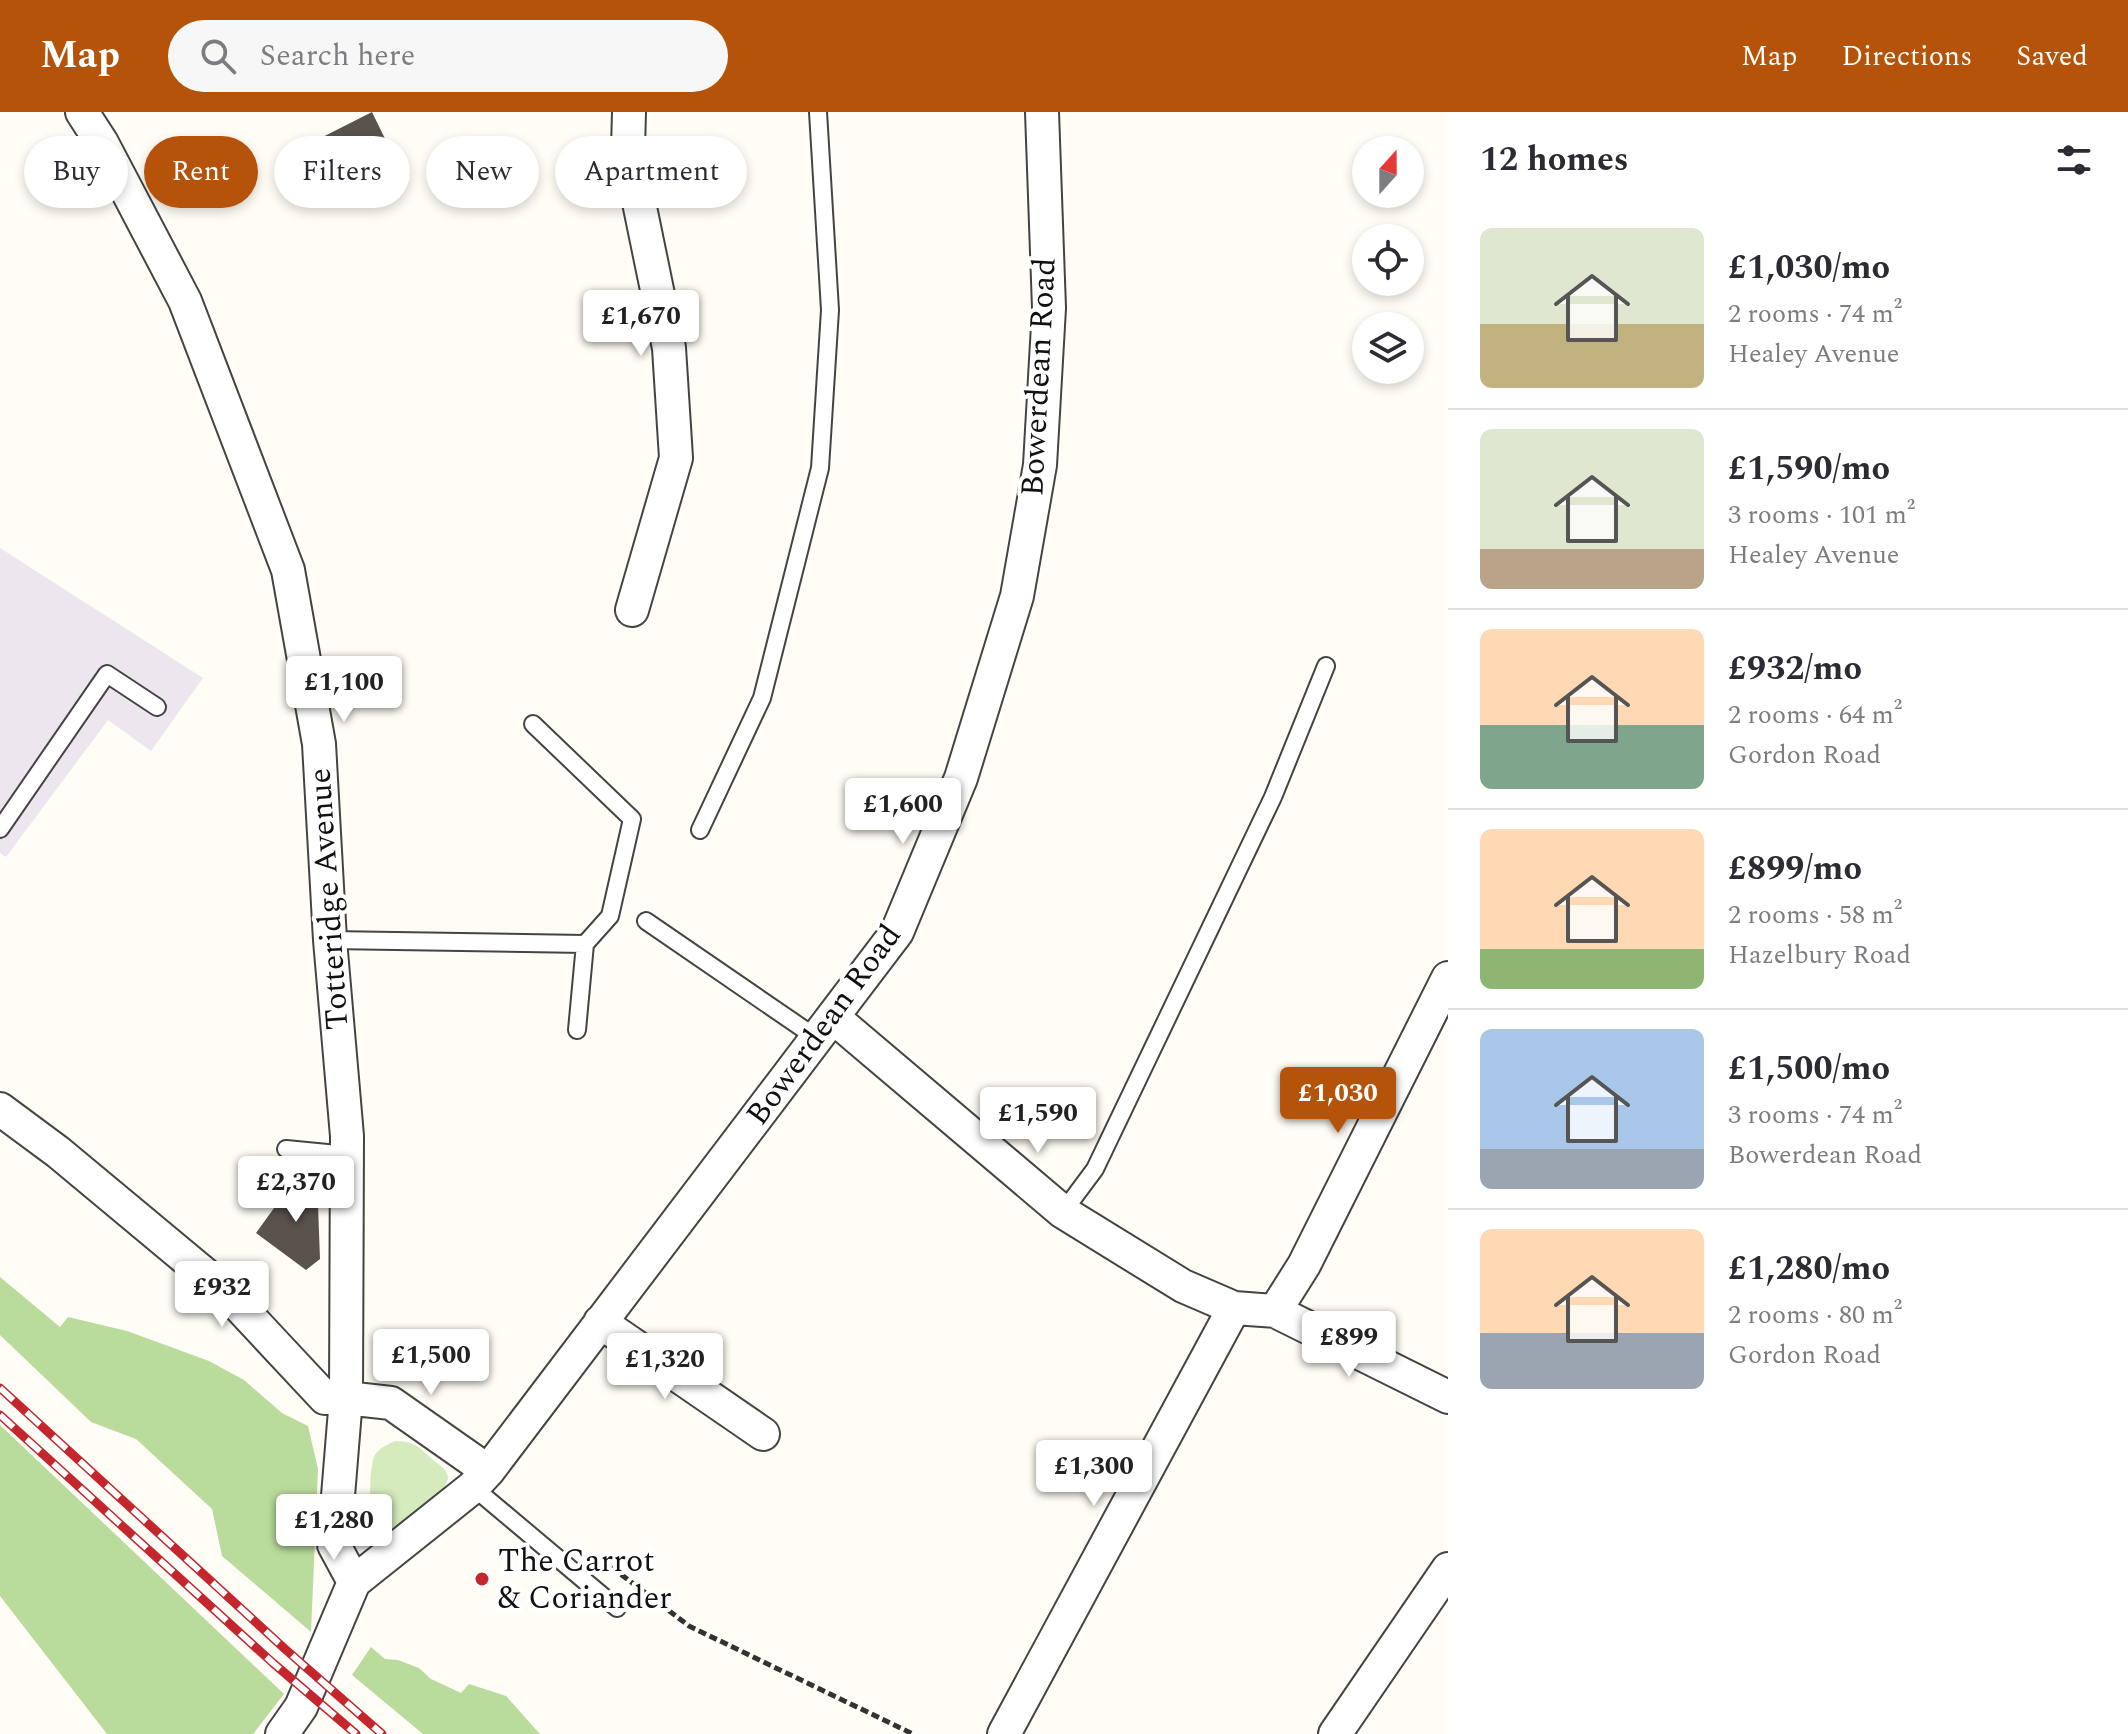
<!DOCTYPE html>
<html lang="en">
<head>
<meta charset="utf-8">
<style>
  :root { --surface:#fff; --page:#f7f7f7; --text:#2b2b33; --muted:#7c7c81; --line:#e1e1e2; --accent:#b45309 }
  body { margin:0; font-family:Spectral,serif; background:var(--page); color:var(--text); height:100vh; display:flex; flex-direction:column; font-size:30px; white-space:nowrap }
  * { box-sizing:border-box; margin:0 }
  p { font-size:26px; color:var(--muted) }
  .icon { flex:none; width:44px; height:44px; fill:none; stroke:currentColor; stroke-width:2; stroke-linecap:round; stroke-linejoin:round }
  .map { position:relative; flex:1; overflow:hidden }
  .side { display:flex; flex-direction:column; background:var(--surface); width:680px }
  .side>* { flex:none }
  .hud { position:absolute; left:24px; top:24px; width:760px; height:72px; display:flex; gap:16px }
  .needle { width:52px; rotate:21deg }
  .controls { position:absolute; left:1352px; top:24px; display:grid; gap:16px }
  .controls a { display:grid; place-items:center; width:72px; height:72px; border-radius:50%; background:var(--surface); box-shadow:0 4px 12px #0003; font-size:40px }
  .price { position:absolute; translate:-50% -68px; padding:0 18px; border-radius:8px; background:#fff; color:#222; font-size:26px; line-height:52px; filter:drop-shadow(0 2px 4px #0008) }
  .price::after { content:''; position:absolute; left:50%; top:48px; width:24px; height:18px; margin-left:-12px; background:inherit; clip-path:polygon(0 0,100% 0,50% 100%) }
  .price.current { background:var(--accent); color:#fff }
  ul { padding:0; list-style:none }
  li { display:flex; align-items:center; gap:24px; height:200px; padding:0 32px }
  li+li { border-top:2px solid var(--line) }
  li span { display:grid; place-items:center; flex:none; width:224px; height:160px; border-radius:12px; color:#555 }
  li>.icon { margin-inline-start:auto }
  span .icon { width:96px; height:96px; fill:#fffc; stroke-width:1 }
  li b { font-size:34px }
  h2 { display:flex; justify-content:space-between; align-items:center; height:96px; padding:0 32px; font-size:34px }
  .chip { padding:0 28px; border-radius:36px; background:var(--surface); box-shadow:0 4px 12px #0003; font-size:28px; line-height:72px }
  .chip.current { background:var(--accent); color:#fff }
  header { display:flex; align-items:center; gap:48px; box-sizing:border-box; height:112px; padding:0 40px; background:var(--accent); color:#fff }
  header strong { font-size:38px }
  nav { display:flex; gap:44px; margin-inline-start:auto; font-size:28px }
  .search { width:560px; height:72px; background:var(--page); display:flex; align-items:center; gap:20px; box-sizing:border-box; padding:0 28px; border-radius:44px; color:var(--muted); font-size:30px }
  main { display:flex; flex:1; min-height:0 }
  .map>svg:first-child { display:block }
  .industrial { fill:#eee6ef }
  .green { fill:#d5ebbd }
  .forest { fill:#b9dc9c }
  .building { fill:#5a524d }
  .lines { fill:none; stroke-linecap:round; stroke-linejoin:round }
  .lane-casing { stroke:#444; stroke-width:20 }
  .street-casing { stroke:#444; stroke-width:36 }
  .path { stroke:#333; stroke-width:5; stroke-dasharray:8 4; stroke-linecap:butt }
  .lane { stroke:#fff; stroke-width:16 }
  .street { stroke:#fff; stroke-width:32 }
  .rail-casing { stroke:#c4262e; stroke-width:9 }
  .rail { stroke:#fff; stroke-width:6; stroke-dasharray:18; stroke-linecap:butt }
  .poi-dot { fill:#c4262e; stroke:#fff; stroke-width:3 }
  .labels { text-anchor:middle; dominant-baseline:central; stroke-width:8; stroke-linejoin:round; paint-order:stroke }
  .street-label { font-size:32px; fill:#111; stroke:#fff }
  .poi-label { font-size:32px; fill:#111; stroke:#fff; text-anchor:start }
</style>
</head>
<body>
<header>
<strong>Map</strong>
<div class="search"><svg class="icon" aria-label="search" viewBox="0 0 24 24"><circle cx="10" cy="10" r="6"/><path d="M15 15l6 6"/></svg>Search here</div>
<nav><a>Map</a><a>Directions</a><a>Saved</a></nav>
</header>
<main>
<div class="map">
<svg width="1448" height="1622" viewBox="0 0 1448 1622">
  <rect width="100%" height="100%" fill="#fffdf5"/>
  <path class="industrial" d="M0 436 203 566 151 639 108 608 6 745 0 741Z"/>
  <path class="green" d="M395 1329C415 1330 417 1333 432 1347 438 1352 447 1357 448 1365 449 1379 409 1410 396 1416 388 1420 381 1416 373 1411 369 1398 369 1358 374 1345 378 1336 387 1333 395 1329Z"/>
  <path class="forest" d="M0 1165 60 1215 68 1205 127 1219 209 1249 244 1268 282 1301 308 1314 318 1357 311 1520 222 1444 212 1397 136 1327 91 1310 0 1223Z
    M0 1313 284 1582 253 1622H107L0 1484Z
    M371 1535 385 1547 398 1548 419 1556 431 1567 461 1581 469 1572 506 1584 540 1622H423L352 1563Z"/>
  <path class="building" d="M372 0 390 37 320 73 311 55 303 59 293 40Z
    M290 1066H317L320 1147 306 1158 256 1121 282 1085 290 1090Z"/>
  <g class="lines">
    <g class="lane-casing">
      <path id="lane" d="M0 717 107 562 157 595
        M700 718 762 586 820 356 830 198 818 0
        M646 809 818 927
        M330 828 585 832 610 804 632 707 533 612
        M577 918 585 832
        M286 1037 348 1043
        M1063 1100 1095 1057 1273 685 1326 554
        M473 1375 617 1496"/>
    </g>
    <g class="street-casing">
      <path id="street" d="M82 0 102 31 185 189 288 458 319 632 330 828 347 1024 346 1286 391 1291 488 1359
        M629 0 628 37 669 236 676 346 632 498
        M834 906 1063 1100 1183 1174 1234 1196 1275 1199 1304 1153 1448 866
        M0 997 58 1040 225 1179 325 1286H346L334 1433 354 1470
        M1275 1199 1448 1285
        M600 1210 763 1322
        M282 1622 301 1595 354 1470 473 1375 488 1359 897 820 961 666 1017 484 1040 353 1049 196 1042 0
        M1004 1622 1234 1196
        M1335 1622 1448 1457"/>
    </g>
    <path class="path" d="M602 1448 689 1514 913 1622"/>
    <use href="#lane" class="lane"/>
    <use href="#street" class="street"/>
    <g class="rail-casing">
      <path id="rail" d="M0 1276 285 1537 382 1622
        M0 1303 273 1551 356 1622"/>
    </g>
    <use href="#rail" class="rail"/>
  </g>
  <circle class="poi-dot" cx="482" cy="1467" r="8"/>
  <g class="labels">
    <g class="street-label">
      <text transform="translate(1039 265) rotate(-87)">Bowerdean Road</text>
      <text transform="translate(329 787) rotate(-94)">Totteridge Avenue</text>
      <text transform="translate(824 913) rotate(-54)">Bowerdean Road</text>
    </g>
    <g class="poi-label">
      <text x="498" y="1449">The Carrot<tspan x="498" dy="37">&amp; Coriander</tspan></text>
    </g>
  </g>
</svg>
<div class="controls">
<a><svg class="needle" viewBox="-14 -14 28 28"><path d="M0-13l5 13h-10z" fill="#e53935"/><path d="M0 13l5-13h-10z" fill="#7c7c81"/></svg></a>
<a><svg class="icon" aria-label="locate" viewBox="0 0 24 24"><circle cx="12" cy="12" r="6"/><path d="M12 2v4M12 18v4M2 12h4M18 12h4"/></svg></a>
<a><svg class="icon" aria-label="layers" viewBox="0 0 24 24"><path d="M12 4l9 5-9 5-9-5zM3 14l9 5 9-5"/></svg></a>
</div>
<b class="price" style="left:641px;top:246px">£1,670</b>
<b class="price" style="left:344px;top:612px">£1,100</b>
<b class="price" style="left:903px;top:734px">£1,600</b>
<b class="price current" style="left:1338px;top:1023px">£1,030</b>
<b class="price" style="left:1038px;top:1043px">£1,590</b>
<b class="price" style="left:296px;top:1112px">£2,370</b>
<b class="price" style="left:222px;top:1217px">£932</b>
<b class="price" style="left:1349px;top:1267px">£899</b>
<b class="price" style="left:431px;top:1285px">£1,500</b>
<b class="price" style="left:665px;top:1289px">£1,320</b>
<b class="price" style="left:1094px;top:1396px">£1,300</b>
<b class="price" style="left:334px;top:1450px">£1,280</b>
<div class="hud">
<a class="chip">Buy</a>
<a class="chip current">Rent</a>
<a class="chip">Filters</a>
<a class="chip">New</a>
<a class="chip">Apartment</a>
</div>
</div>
<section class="side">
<h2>12 homes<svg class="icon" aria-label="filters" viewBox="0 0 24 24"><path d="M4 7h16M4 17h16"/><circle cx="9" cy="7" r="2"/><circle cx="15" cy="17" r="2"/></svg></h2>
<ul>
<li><span style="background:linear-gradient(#dfe7d0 60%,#c2b280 0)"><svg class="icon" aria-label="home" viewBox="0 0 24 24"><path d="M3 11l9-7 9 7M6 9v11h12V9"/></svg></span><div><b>£1,030/mo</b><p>2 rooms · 74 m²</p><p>Healey Avenue</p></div></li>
<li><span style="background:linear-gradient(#dfe7d0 75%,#b9a48a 0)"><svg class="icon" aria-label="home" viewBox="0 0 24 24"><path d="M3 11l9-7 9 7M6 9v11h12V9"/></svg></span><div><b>£1,590/mo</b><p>3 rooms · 101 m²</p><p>Healey Avenue</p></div></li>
<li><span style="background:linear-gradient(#ffd9b3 60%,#7fa58c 0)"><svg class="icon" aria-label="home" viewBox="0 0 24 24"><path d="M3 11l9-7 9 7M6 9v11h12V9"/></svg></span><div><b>£932/mo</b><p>2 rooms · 64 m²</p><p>Gordon Road</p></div></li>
<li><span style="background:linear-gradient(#ffd9b3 75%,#8fb573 0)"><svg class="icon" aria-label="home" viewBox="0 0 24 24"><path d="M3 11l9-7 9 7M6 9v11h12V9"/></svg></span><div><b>£899/mo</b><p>2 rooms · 58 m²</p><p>Hazelbury Road</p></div></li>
<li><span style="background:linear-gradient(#a9c7e8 75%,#9aa5b1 0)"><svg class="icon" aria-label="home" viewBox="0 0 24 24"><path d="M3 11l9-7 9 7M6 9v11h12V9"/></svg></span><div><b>£1,500/mo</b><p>3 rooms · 74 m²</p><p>Bowerdean Road</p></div></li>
<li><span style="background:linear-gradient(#ffd9b3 65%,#9aa5b1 0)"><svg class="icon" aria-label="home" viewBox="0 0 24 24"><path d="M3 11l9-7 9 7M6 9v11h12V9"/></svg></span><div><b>£1,280/mo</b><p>2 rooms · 80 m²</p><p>Gordon Road</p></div></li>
</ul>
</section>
</main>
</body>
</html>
